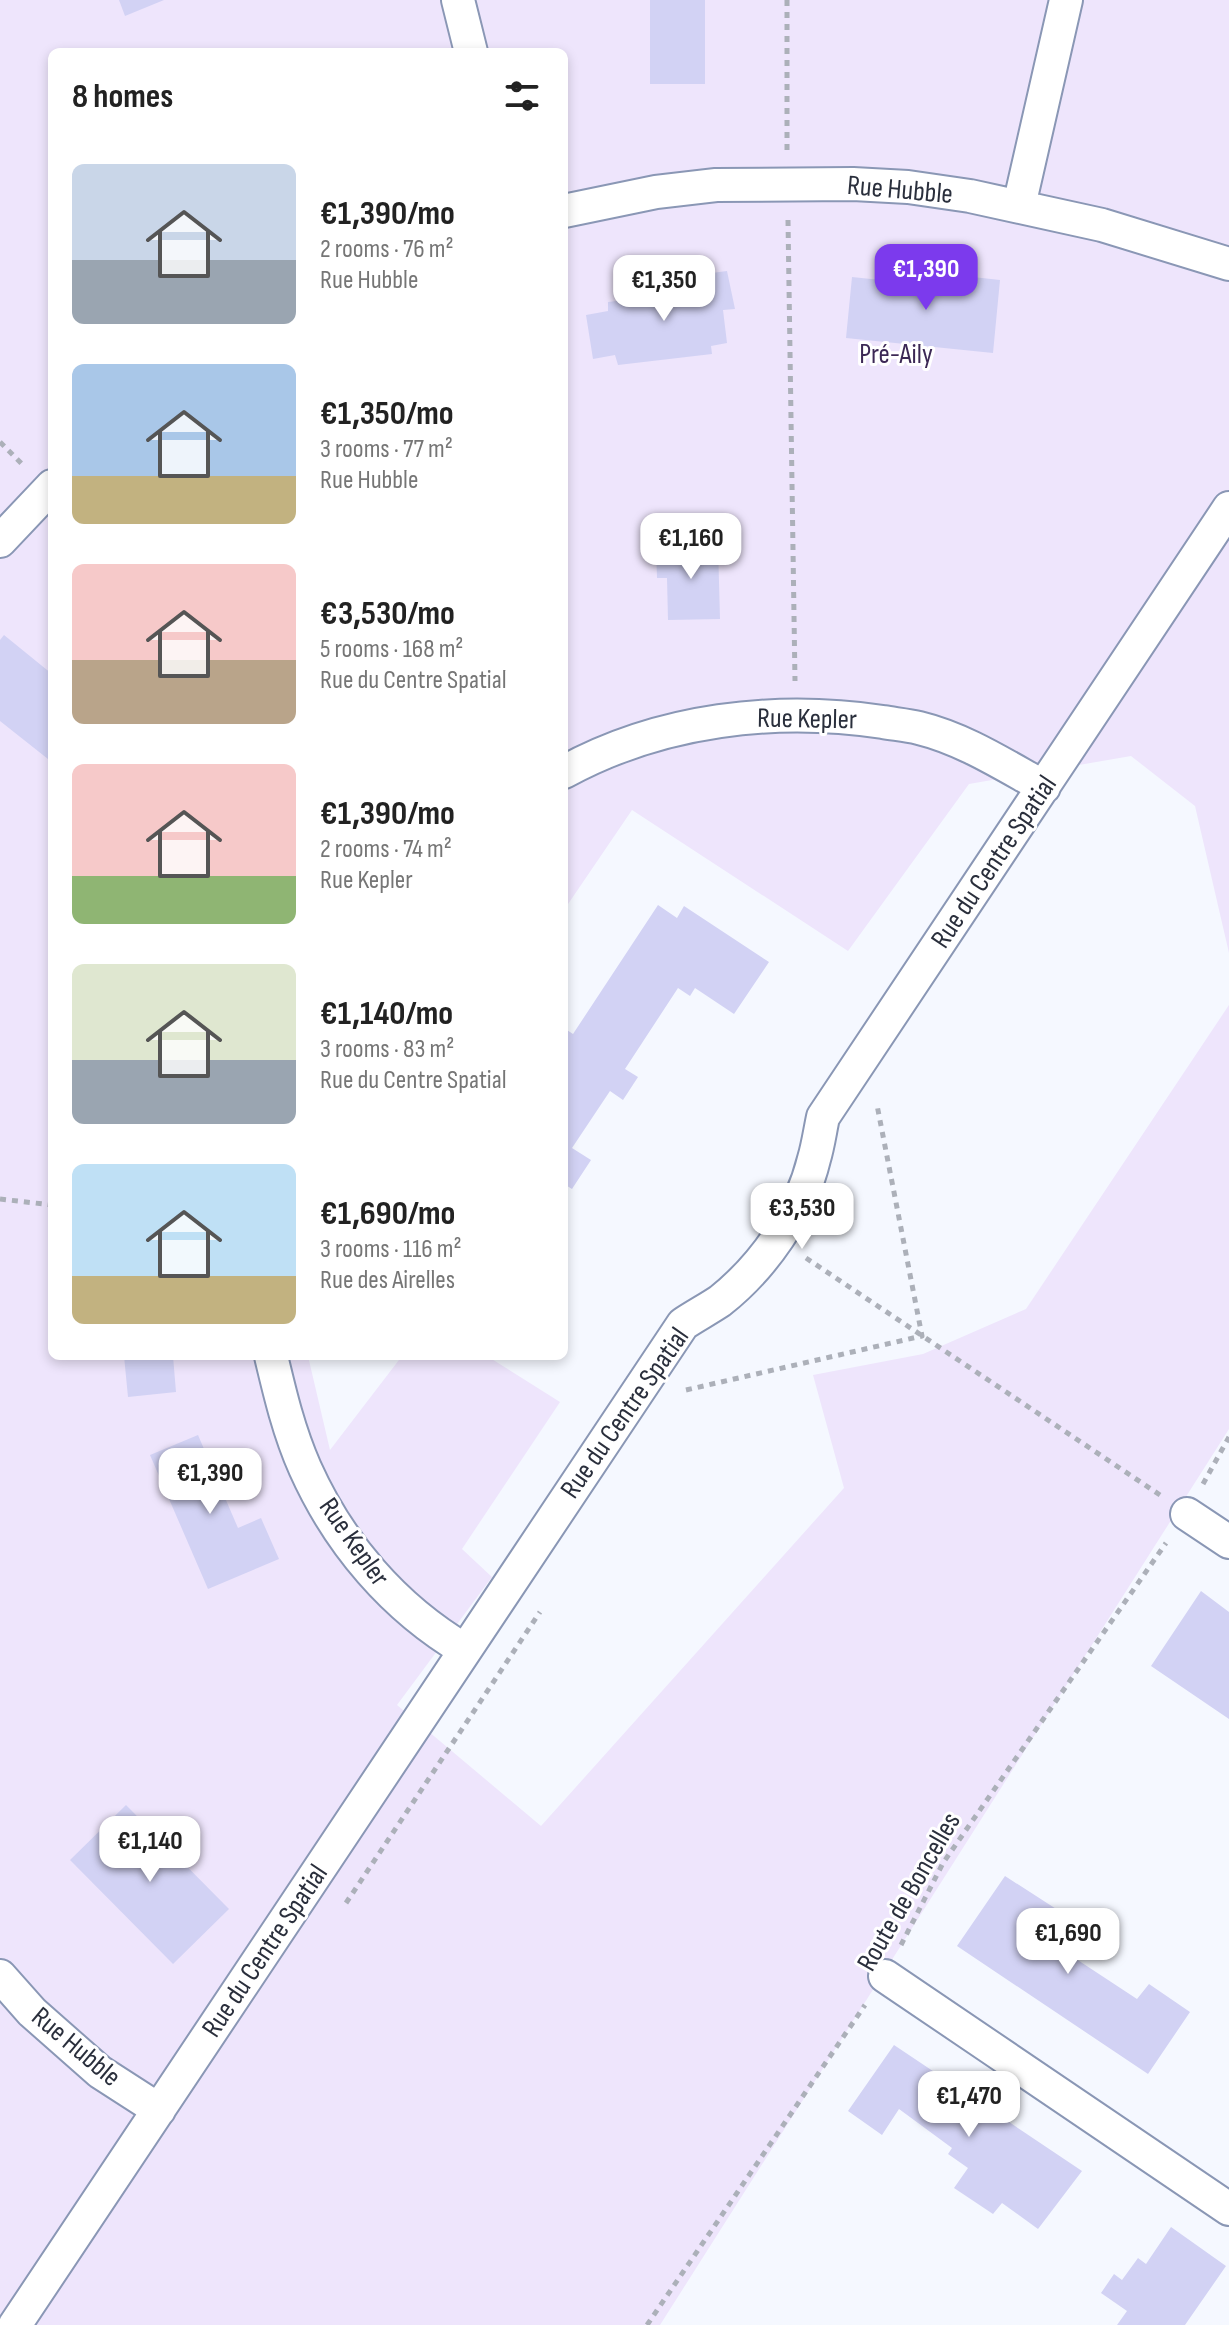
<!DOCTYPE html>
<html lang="en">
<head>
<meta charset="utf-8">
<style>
  :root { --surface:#fff; --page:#f2f2f2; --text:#222; --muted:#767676; --accent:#7c3aed }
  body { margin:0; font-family:"Sofia Sans Condensed",sans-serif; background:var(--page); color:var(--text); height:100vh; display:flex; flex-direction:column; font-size:30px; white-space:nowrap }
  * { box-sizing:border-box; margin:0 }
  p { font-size:26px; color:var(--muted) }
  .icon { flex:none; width:44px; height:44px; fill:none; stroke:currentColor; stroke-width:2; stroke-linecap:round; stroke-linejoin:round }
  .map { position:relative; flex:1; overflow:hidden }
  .side { position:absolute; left:48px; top:48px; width:520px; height:1312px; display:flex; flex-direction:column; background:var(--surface); border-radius:12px; box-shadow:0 4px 12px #0003 }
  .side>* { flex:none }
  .price { position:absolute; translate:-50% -68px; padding:0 18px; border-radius:16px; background:#fff; color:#222; font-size:26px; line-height:52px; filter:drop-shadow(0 2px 4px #0008) }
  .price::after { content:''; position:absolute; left:50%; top:48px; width:24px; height:18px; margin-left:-12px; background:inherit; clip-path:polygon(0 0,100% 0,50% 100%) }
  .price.current { background:var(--accent); color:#fff }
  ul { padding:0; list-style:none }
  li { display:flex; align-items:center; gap:24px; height:200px; padding:0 24px }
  li span { display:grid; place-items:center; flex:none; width:224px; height:160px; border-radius:12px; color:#555 }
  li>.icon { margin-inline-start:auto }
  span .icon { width:96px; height:96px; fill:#fffc; stroke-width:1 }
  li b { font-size:34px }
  h2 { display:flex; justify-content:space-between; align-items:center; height:96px; padding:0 24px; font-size:34px }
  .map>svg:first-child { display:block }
  .green { fill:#eee5fc }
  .building { fill:#d2d2f4 }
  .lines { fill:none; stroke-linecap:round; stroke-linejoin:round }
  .street-casing { stroke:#8a97b5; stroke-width:36 }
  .path { stroke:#acb0b9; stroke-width:5; stroke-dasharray:6 6; stroke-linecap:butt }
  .street { stroke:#fff; stroke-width:32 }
  .labels { text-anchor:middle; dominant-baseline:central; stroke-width:6; stroke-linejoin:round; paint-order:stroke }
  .street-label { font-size:28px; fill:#2a2f3c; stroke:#fff }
  .park-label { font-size:28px; fill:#3c2855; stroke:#fff }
</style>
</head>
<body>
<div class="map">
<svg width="1229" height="2325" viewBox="0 0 1229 2325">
  <rect width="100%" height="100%" fill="#f5f8ff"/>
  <path class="green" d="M0 0H1229V953L1195 806 1131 756 969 784 848 951 632 810 564 910V52H52V1356H308L330 1450 402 1356H487L560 1402 462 1549 492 1577 397 1705 541 1826 844 1488 813 1375 923 1354 1026 1309 1229 1005V1429L660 2325H0Z"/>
  <path class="building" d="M119 0H164L125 16Z
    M650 0H705V84H650Z
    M727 271 735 309 723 310 727 343 711 346 712 354 618 365 615 355 593 359 586 315 608 311V302L634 299V292L664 288V295L698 292 696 275Z
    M919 271 1000 280 993 353 846 338 852 277 918 284Z
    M718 545 720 619 668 620 667 578H657L656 548Z
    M4 635 52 674V754L48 759 0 721V640Z
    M658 905 677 918 684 906 769 962 734 1014 695 988 690 996 678 988 625 1069 638 1077 623 1100 610 1091 572 1148 591 1160 572 1189 564 1184V1028L573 1034Z
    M124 1356H173L176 1392 128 1397Z
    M198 1435 238 1528 261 1518 279 1559 208 1589 150 1455Z
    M1201 1591 1229 1612V1719L1151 1666Z
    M126 1805 229 1909 173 1964 70 1860Z
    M1005 1876 1081 1925 1064 1951 1137 1999 1149 1984 1190 2012 1148 2074 957 1946Z
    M894 2045 1082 2171 1038 2229 1002 2203 993 2214 954 2188 968 2168 948 2154 952 2148 899 2109 882 2135 848 2111Z
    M1171 2227 1226 2266 1185 2325H1117L1127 2311 1101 2293 1114 2274 1122 2280 1138 2258 1146 2264Z"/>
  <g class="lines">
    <g class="street-casing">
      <path id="street" d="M458 0 471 52
        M1019 206 1066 0
        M564 211 656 192 716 185 853 184 908 187 970 196 1102 225 1229 264
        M0 541 52 486
        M564 772C661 719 775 706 883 722 894 724 907 725 919 728 964 739 1004 765 1044 787
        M271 1356C280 1394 289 1432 305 1468 339 1544 394 1608 465 1650
        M1187 1514 1229 1542
        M0 1976 32 2012 100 2072 159 2110
        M885 1976 1229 2209
        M15 2325 683 1324C695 1316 708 1309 720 1301 763 1267 801 1213 814 1159 818 1146 820 1131 823 1117L1229 508"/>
    </g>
    <path class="path" d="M787 0V150
      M788 220 795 681
      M0 442 22 464
      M0 1199 52 1205
      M806 1258 1160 1495
      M686 1390 922 1336 877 1105
      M1203 1484 1229 1437
      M346 1903 540 1612
      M901 1945 943 1863 1166 1543
      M647 2325 865 2005"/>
    <use href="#street" class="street"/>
  </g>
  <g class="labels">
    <g class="street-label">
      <text transform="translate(900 190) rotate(5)">Rue Hubble</text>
      <text transform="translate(807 719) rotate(1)">Rue Kepler</text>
      <text transform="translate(994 862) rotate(-56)">Rue du Centre Spatial</text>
      <text transform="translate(625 1413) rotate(-55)">Rue du Centre Spatial</text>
      <text transform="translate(354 1542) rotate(55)">Rue Kepler</text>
      <text transform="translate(909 1892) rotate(-60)">Route de Boncelles</text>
      <text transform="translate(265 1951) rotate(-56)">Rue du Centre Spatial</text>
      <text transform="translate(76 2047) rotate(40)">Rue Hubble</text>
    </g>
    <g class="park-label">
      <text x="896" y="354">Pré-Aily</text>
    </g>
  </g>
</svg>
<b class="price current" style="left:926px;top:312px">€1,390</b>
<b class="price" style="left:664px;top:323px">€1,350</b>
<b class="price" style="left:691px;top:581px">€1,160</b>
<b class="price" style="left:802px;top:1251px">€3,530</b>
<b class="price" style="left:210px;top:1516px">€1,390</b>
<b class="price" style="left:150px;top:1884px">€1,140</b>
<b class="price" style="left:1068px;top:1976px">€1,690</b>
<b class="price" style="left:969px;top:2139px">€1,470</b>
<section class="side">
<h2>8 homes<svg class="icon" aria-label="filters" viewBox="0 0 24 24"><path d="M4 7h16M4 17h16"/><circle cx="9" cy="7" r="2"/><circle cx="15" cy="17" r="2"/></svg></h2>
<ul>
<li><span style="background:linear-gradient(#c9d6e8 60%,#9aa5b1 0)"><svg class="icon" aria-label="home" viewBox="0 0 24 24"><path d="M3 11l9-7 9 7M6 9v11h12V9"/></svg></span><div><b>€1,390/mo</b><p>2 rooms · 76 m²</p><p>Rue Hubble</p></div></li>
<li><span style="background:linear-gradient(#a9c7e8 70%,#c2b280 0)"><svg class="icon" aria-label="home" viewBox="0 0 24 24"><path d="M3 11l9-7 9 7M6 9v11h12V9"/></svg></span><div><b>€1,350/mo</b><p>3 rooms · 77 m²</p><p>Rue Hubble</p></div></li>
<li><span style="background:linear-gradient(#f6c9c9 60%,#b9a48a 0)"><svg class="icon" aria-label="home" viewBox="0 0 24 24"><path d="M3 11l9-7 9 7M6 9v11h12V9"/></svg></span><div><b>€3,530/mo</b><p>5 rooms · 168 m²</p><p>Rue du Centre Spatial</p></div></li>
<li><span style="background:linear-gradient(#f6c9c9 70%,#8fb573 0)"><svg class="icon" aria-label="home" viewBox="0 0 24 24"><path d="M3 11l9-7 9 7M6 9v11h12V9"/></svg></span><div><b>€1,390/mo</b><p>2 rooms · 74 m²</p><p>Rue Kepler</p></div></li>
<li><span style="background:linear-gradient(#dfe7d0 60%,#9aa5b1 0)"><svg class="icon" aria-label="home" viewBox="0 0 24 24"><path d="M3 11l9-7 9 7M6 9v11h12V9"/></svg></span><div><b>€1,140/mo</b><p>3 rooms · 83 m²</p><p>Rue du Centre Spatial</p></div></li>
<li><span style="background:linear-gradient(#bfe0f5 70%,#c2b280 0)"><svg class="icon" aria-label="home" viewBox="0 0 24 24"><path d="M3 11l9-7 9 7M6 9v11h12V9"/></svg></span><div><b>€1,690/mo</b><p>3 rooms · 116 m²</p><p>Rue des Airelles</p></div></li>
</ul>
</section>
</div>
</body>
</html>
